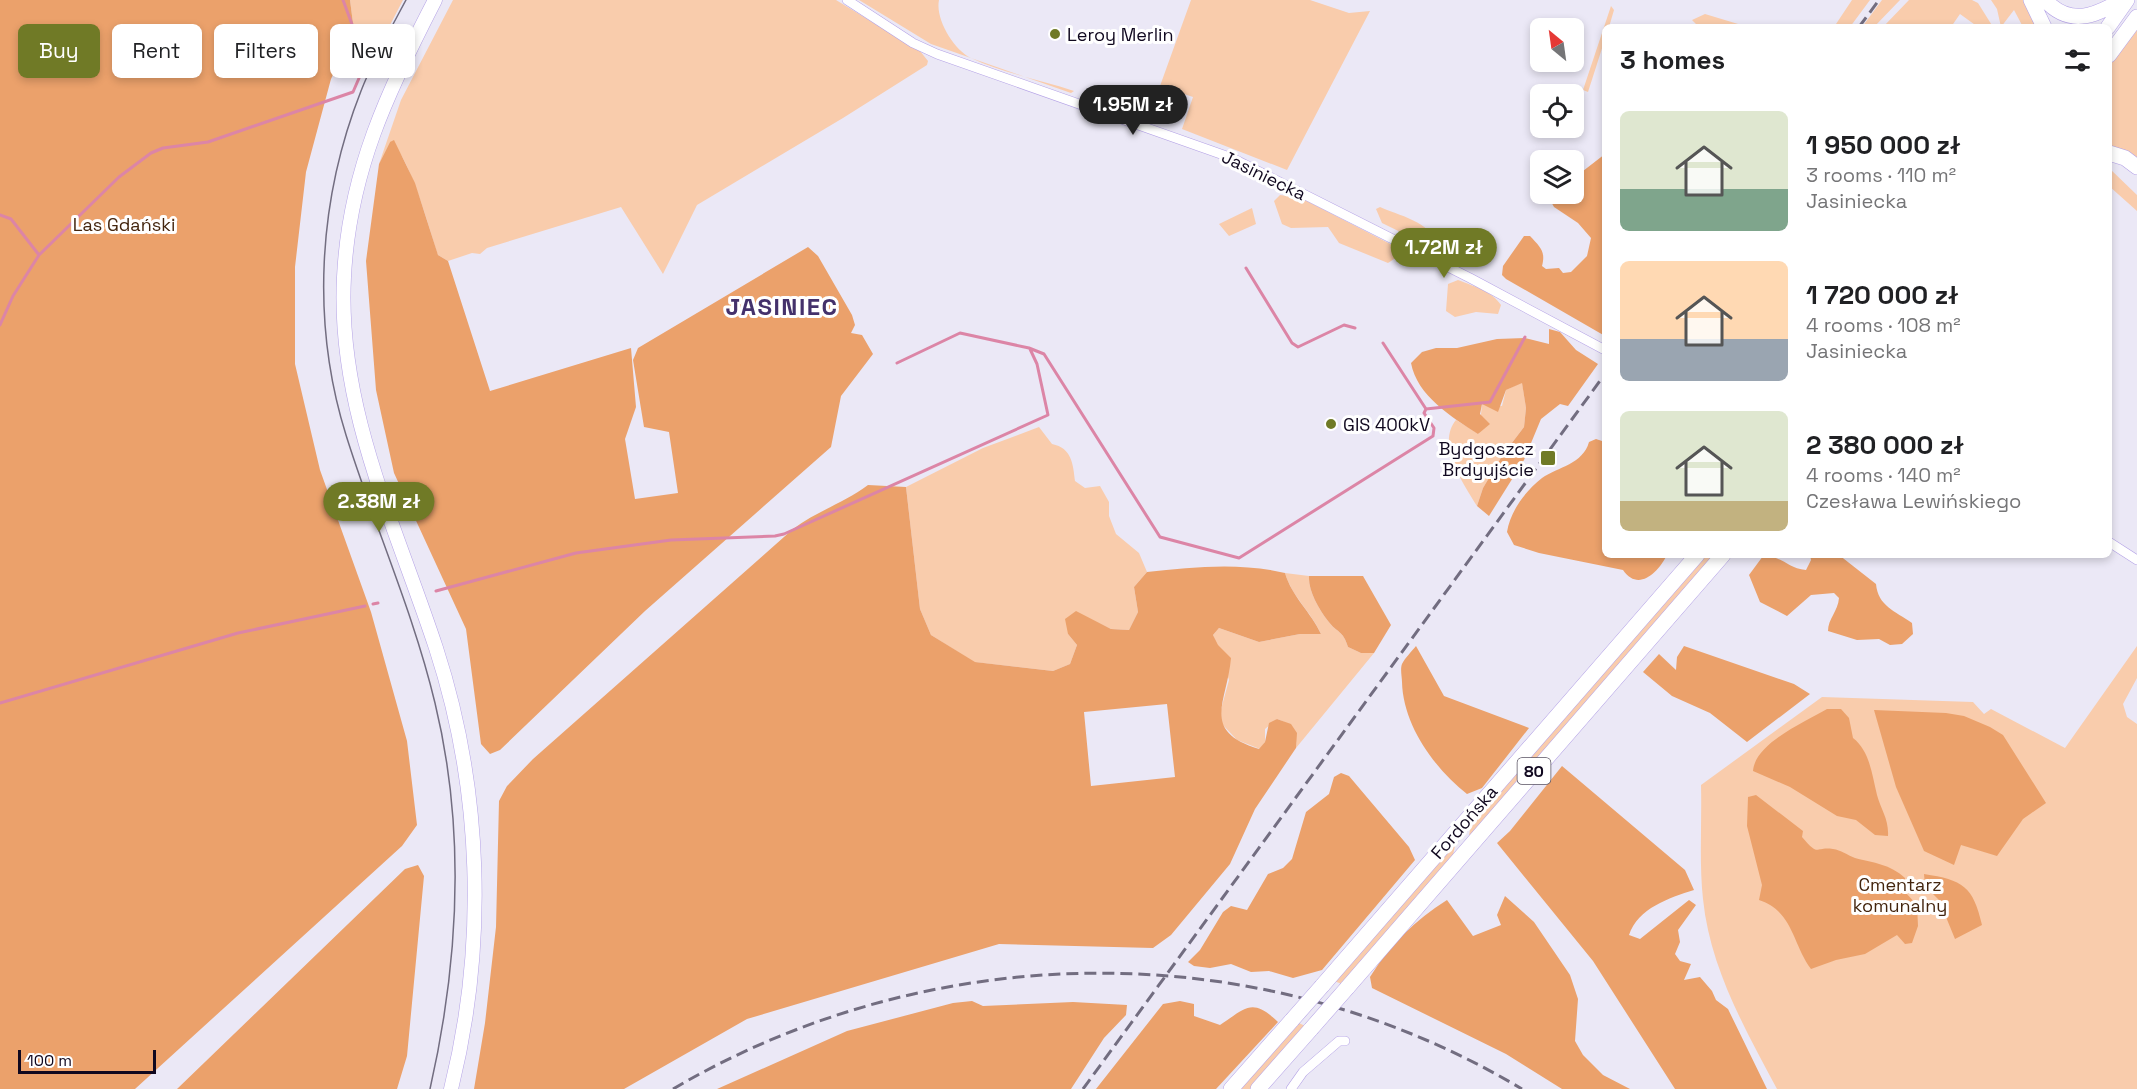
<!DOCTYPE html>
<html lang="en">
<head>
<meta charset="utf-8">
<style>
  :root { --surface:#fff; --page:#f2f2f2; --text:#202124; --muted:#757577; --accent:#707a26 }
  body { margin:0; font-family:"Space Grotesk",sans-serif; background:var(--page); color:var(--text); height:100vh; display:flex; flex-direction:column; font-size:22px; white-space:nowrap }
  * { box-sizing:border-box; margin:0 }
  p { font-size:20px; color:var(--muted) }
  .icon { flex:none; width:33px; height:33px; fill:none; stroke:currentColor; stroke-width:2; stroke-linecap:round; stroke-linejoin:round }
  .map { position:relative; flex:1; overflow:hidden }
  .drawer { position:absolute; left:1602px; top:24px; width:510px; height:534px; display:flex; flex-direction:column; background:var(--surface); border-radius:9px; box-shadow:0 3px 9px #0003 }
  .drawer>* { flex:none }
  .top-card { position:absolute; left:18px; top:24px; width:570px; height:54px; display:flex; gap:12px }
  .needle { width:39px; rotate:331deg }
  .tools { position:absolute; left:1530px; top:18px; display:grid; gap:12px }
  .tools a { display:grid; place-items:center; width:54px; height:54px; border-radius:9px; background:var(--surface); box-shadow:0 3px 9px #0003; font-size:30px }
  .scale { position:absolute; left:18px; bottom:15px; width:138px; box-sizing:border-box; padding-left:6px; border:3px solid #10081f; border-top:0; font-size:16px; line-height:21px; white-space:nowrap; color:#10081f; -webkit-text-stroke:4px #fff; paint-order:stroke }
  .price { position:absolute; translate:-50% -51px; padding:0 14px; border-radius:21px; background:var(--accent); color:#fff; font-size:20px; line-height:39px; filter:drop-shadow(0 2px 3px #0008) }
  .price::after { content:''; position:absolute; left:50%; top:36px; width:18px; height:14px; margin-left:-9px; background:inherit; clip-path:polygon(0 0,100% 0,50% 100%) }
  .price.on { background:#222; color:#fff }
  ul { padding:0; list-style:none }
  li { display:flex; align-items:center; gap:18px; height:150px; padding:0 18px }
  li span { display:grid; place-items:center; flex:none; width:168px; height:120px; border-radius:9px; color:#555 }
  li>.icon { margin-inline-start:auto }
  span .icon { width:72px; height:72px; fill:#fffc; stroke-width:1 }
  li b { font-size:26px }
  h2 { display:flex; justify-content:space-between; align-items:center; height:72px; padding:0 18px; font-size:26px }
  .tag { padding:0 21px; border-radius:9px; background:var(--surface); box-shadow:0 3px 9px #0003; font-size:21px; line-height:54px }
  .tag.on { background:var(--accent); color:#fff }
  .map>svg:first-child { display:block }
  .green { fill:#f9ccac }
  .forest { fill:#eba16b; fill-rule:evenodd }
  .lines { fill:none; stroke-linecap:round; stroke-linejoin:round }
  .stream { stroke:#dc85a6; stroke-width:3 }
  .street-casing { stroke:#b4a2e6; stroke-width:10 }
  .secondary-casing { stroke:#b4a2e6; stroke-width:15 }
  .primary-casing { stroke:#b4a2e6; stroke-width:16 }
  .street { stroke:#fff; stroke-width:9 }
  .secondary { stroke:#fff; stroke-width:14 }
  .primary { stroke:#fff; stroke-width:15 }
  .tram { stroke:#726d80; stroke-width:1.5 }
  .rail { stroke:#726d80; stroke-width:3; stroke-dasharray:12 6; stroke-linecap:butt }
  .primary-bridge-casing { stroke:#b4a2e6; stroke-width:16; stroke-linecap:butt }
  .primary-bridge { stroke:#fff; stroke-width:15 }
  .poi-dot { fill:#707a26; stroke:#fff; stroke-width:2 }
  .labels { text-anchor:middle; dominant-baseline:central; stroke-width:6; stroke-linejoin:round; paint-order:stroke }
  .shield { fill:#fff; stroke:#585262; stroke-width:1.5 }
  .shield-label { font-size:16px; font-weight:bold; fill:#10081f }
  .poi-label { font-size:18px; fill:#10081f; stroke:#fff; text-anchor:start }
  .street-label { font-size:18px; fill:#10081f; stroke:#fff }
  .park-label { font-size:18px; fill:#43250e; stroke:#fff }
  .district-label { font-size:24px; font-weight:bold; letter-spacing:1.5px; fill:#44316b; stroke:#fff }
</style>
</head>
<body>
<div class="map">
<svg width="2137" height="1089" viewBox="0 0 2137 1089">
  <rect width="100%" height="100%" fill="#ebe8f6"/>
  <path class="green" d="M350 0H403L377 50 354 31Z
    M453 0H836L920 51 928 61 927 65 843 118 697 205 663 274 621 207 487 248 480 254 472 253 448 261 438 255C430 231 409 153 390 142L379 164 401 100Z
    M859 0H939C935 19 954 50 971 58 1003 73 1041 80 1074 91L1071 93 931 44Z
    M1191 0H1310L1349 13 1370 11 1287 170 1182 129 1193 97 1160 86Z
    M1852 0H1870L1850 27H1834Z
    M1882 0H1900L1874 27H1862Z
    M1909 0H1972L1978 3 1993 27H1978L1960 14 1951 27H1883Z
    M1991 0H2024L2036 27H2023L2014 10 2001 27 1997 9Z
    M1611 6 1614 10 1609 27H1605V39L1588 92 1583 90Z
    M1705 14 1748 27H1699L1692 20Z
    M2137 30V162L2109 149V66Z
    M2109 168 2137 195V211L2109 186Z
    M1280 195 1301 198 1400 249V255L1388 263 1339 243 1328 227 1291 228 1282 224 1274 201Z
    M1380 207C1397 215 1432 222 1435 243L1427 245 1382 223 1376 209Z
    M1252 208 1256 224 1229 236 1219 224Z
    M1458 280C1473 286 1492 291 1501 305L1498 314 1476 312 1455 317 1446 311 1448 284Z
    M1522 382 1526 408 1524 427 1502 456 1483 488 1477 506C1463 483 1436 444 1456 420L1479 434 1482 404 1502 406 1506 390Z
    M1039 427 1052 444C1072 448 1073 464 1075 481L1085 488 1100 486 1109 502V516L1116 534 1139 553 1147 572 1134 587 1138 612 1129 630 1111 629 1076 612 1068 634 1077 645 1070 664 1053 671 974 662 931 635 920 609 906 487 983 448Z
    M1704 555H1718L1468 842 1471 823Z
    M1285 573 1309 576C1308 590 1318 608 1328 621 1337 633 1343 630 1348 647L1361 653H1374L1296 748C1297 729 1294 725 1277 719L1265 729V742L1260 749 1237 740 1221 723 1220 713 1229 680 1213 635 1219 628 1259 642 1300 634H1321C1311 611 1292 597 1285 573Z
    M2137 646V678L2123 704 2127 717 2137 724V1089H1777C1745 1029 1710 968 1703 899 1699 862 1702 822 1701 785L1822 697 1973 702 1984 714 1991 709 2065 748Z
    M1456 841 1452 860 1342 984 1334 981Z
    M1297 1022 1305 1026 1251 1089H1238Z"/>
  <path class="forest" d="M0 0H350L354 31 331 79 306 172 295 267V364L320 470 371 612 407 741 417 825 402 846 135 1089H0Z
    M394 140 415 183 438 255 448 261 490 391 631 348 636 407 625 439 635 499 678 493 669 432 644 427 633 360 638 348 808 247 818 256 852 315 855 325 851 333 862 335 873 354 841 396 831 447 645 611 500 750 490 754 481 744 466 629 394 473 376 390 366 261 379 164 390 142Z
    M1605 154V336L1506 279 1502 275 1503 266 1524 236H1530C1540 247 1546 251 1542 266L1546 269 1559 268 1563 273 1571 272 1587 256 1591 238 1578 223 1554 207 1549 198 1552 194H1574V178Z
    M1549 329 1560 332 1576 350 1598 364 1568 406 1560 404 1541 419 1524 460 1489 516 1477 506 1483 488 1502 456 1524 427 1526 408 1522 383 1506 390 1498 412 1482 404 1480 414 1490 424 1478 434C1452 417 1417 396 1411 363L1422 352 1436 348H1457L1497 339 1525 338 1549 344Z
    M1596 439 1605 442V555H1667C1658 573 1638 592 1623 570L1539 553 1514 545 1507 532C1510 512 1525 491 1542 478 1558 467 1583 464 1589 442Z
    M868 485 906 487 920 609 931 635 975 662 1053 671 1070 664 1077 645 1068 634 1065 619 1076 611 1111 629 1129 630 1138 612 1134 587 1147 572C1193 567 1239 562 1285 573 1292 597 1311 612 1321 634H1300L1259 642 1219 628 1213 635 1218 645 1231 658C1227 703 1200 731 1259 749L1265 742 1269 723 1277 719 1291 724 1297 733 1296 748 1255 809 1230 864 1171 935 1153 948 999 944 747 1019 624 1089H474L485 1023 496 927 499 801 507 786 533 759 793 529C817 511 844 503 868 485ZM1167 704 1175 777 1091 786 1084 712Z
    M1810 555H1839L1876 584C1878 606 1895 611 1912 623L1913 634 1902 644 1890 645 1879 639 1857 640 1828 631C1828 619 1838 611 1839 598L1834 593 1811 595 1787 616 1760 602 1749 575 1763 556C1784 556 1786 568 1806 570L1811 560Z
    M1309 576H1363L1391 625 1374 653H1361L1348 647C1343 630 1337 633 1328 621 1318 608 1308 590 1309 576Z
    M1416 646 1444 696 1529 728 1482 788 1467 794C1434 768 1403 725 1402 682 1402 677 1400 669 1402 664 1405 658 1412 651 1416 646Z
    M1684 646 1794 684 1810 694 1747 742 1710 713 1672 696 1643 672 1659 654 1676 670 1677 657Z
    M1827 709H1841L1849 718 1853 738C1870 751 1872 775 1877 795 1881 810 1889 819 1888 836L1875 835 1856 820 1837 816 1790 787 1753 771C1755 743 1805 722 1827 709Z
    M1874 710 1946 713 1964 716 1990 727 2003 735 2046 803 2023 819 1997 856 1961 845 1954 865 1924 851 1896 787Z
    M1562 766 1685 870 1694 890C1669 898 1638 908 1629 935L1640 939 1689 900 1696 905 1678 930 1680 942 1675 954 1680 961 1691 964 1684 980 1700 977 1712 991 1716 1000 1728 1009 1767 1089H1675L1593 961 1497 843 1510 831Z
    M1341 773 1349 776 1409 847 1415 860 1322 970 1293 978 1269 971 1251 972 1231 964 1210 968 1194 966 1188 962 1200 950 1223 912 1231 906 1247 910 1268 874 1283 868 1292 859 1306 812 1329 794 1334 777Z
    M1756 795 1803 831 1802 837C1820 858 1814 846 1833 849 1841 850 1847 855 1855 858 1874 863 1890 864 1905 878L1906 893 1917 905 1918 926 1912 943 1905 944 1897 935 1865 954 1836 960 1811 969C1792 943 1793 911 1759 900L1762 885 1747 826 1748 797Z
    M418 865 424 876 407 1056 397 1089H177L405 869Z
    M1924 874C1963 880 1973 886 1982 925L1955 939 1939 900 1925 886Z
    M1505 896 1534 922 1570 975 1578 999 1575 1041 1583 1055 1603 1075 1630 1089H1562L1506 1054 1372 988 1370 977C1390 945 1415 920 1447 900L1473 936 1501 925 1497 915Z
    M972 1001 983 1006 1073 1002 1127 1005 1126 1015 1104 1038 1071 1089H717L847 1031 953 1003Z
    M1180 1001 1194 1004V1016L1220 1025C1246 1008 1252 997 1278 1022L1216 1089H1096L1163 1004Z"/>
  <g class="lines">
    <path class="stream" d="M0 215 11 219 39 255
      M1246 268 1292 343 1298 347 1344 325 1355 328
      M0 325 13 296 39 255 119 177 151 153 163 148 208 142 353 92 366 62 343 0
      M1383 343 1426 409
      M897 363 960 333 1029 348 1044 354 1160 537 1239 558 1433 436 1434 428 1424 413 1426 409 1490 402 1525 337
      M436 591 576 553 671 540 775 536 784 534 1048 415 1037 364 1030 349
      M373 604 378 603
      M0 703 238 633 365 606"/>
    <g class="street-casing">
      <path id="street" d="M847 0 913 43 937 54 1232 158 1470 278 1605 350
        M2109 542 2137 560
        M1291 1089 1303 1072 1339 1041H1345"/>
    </g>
    <g class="secondary-casing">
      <path id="secondary" d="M435 0C388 91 349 172 344 277 337 408 396 526 436 648 482 789 487 945 451 1089"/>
    </g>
    <g class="primary-casing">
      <path id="primary" d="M2031 0 2044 27
        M2045 0C2070 27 2095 16 2122 0
        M2108 27 2127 0
        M2109 55 2137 17
        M2109 153 2125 158 2137 167
        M1322 986 1697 555
        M1347 988 1723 555
        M1231 1089 1292 1020
        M1258 1089 1311 1029"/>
    </g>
    <use href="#street" class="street"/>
    <use href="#secondary" class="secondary"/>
    <use href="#primary" class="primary"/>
    <path class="tram" d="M406 0C390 30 373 60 361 91 318 200 311 323 346 435 374 525 413 611 435 703 466 831 459 961 430 1089"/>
    <path class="rail" d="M1859 27 1879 0
      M673 1089C934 936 1261 933 1522 1089
      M1083 1089 1605 374"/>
    <g class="primary-bridge-casing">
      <path id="primary-bridge" d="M1292 1020 1322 986
        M1311 1029 1347 988"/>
    </g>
    <use href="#primary-bridge" class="primary-bridge"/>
  </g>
  <g class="poi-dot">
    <circle cx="1055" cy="34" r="6"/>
    <circle cx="1331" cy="424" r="6"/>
    <rect x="1540" y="450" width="16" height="16" rx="3"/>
  </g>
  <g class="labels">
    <rect class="shield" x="1517.5" y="758" width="33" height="26" rx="4.5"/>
    <g class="shield-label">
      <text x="1534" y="771">80</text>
    </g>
    <g class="poi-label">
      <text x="1067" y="34">Leroy Merlin</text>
      <text x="1343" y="424">GIS 400kV</text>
      <text x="1534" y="448" text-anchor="end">Bydgoszcz<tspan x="1534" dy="21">Brdyujście</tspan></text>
    </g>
    <g class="street-label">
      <text transform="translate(1264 175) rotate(26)">Jasiniecka</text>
      <text transform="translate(1464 822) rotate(-49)">Fordońska</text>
    </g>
    <g class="park-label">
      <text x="124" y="224">Las Gdański</text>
      <text x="1900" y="884">Cmentarz<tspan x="1900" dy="21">komunalny</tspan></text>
    </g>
    <g class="district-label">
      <text x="782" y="306">JASINIEC</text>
    </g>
  </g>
</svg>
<div class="tools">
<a><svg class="needle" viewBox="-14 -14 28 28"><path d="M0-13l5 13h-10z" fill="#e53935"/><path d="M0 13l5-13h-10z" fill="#757577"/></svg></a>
<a><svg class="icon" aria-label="locate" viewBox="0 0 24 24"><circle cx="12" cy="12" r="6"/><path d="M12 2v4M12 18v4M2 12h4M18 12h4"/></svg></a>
<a><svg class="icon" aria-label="layers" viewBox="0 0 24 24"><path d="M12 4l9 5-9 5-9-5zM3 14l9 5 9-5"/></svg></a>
</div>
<div class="scale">100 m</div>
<b class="price on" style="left:1133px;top:136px">1.95M zł</b>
<b class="price" style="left:1444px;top:279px">1.72M zł</b>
<b class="price" style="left:379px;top:533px">2.38M zł</b>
<div class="top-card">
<a class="tag on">Buy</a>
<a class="tag">Rent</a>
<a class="tag">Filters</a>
<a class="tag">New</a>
</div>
<section class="drawer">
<h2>3 homes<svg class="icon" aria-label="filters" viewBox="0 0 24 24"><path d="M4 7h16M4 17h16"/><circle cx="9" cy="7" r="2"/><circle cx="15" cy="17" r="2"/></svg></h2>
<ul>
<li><span style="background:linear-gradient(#dfe7d0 65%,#7fa58c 0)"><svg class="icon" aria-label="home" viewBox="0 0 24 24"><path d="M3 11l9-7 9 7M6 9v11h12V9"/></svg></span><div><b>1 950 000 zł</b><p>3 rooms · 110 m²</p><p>Jasiniecka</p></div></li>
<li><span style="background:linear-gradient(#ffd9b3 65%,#9aa5b1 0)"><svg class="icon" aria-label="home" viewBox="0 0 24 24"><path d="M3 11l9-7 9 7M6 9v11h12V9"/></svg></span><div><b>1 720 000 zł</b><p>4 rooms · 108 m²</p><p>Jasiniecka</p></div></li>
<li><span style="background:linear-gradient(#dfe7d0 75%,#c2b280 0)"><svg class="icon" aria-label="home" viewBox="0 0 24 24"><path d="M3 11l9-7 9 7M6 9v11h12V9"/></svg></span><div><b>2 380 000 zł</b><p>4 rooms · 140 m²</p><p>Czesława Lewińskiego</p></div></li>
</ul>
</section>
</div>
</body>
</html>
